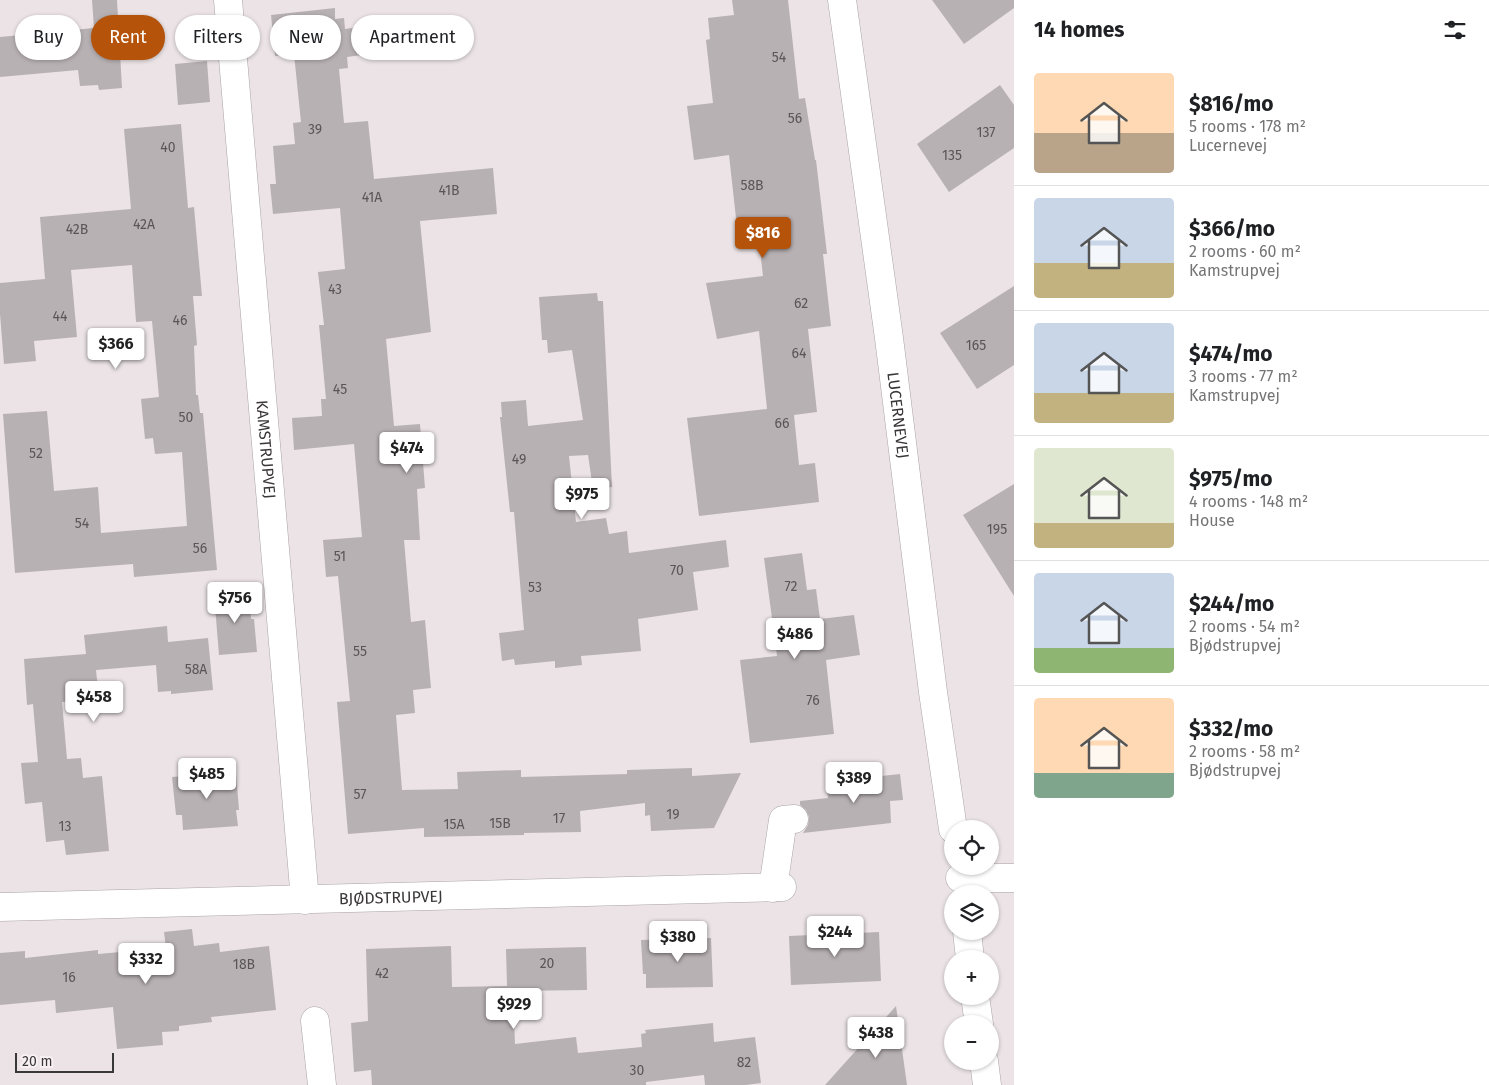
<!DOCTYPE html>
<html lang="en">
<head>
<meta charset="utf-8">
<style>
  :root { --surface:#fff; --page:#f6f6f6; --text:#202124; --muted:#757577; --line:#e0e0e0; --accent:#b45309 }
  body { margin:0; font-family:"Fira Sans",sans-serif; background:var(--page); color:var(--text); height:100vh; display:flex; flex-direction:column; font-size:19px; white-space:nowrap }
  * { box-sizing:border-box; margin:0 }
  p { font-size:16px; color:var(--muted) }
  .icon { flex:none; width:28px; height:28px; fill:none; stroke:currentColor; stroke-width:2; stroke-linecap:round; stroke-linejoin:round }
  .map { position:relative; flex:1; overflow:hidden }
  .details { display:flex; flex-direction:column; background:var(--surface); width:475px }
  .details>* { flex:none }
  .banner { position:absolute; left:15px; top:15px; width:475px; height:45px; display:flex; gap:10px }
  .tools { position:absolute; left:944px; top:820px; display:grid; gap:10px }
  .tools a { display:grid; place-items:center; width:55px; height:55px; border-radius:50%; background:var(--surface); box-shadow:0 1px 4px #0004; font-size:25px }
  .scale { position:absolute; left:15px; bottom:12px; width:99px; box-sizing:border-box; padding-left:5px; border:2px solid #3a3738; border-top:0; font-size:14px; line-height:18px; white-space:nowrap; color:#3a3738; -webkit-text-stroke:4px #f8f0f2; paint-order:stroke }
  .price { position:absolute; translate:-50% -42px; padding:0 11px; border-radius:5px; background:#fff; color:#222; font-size:16px; line-height:32px; filter:drop-shadow(0 1px 2px #0008) }
  .price::after { content:''; position:absolute; left:50%; top:30px; width:15px; height:11px; margin-left:-8px; background:inherit; clip-path:polygon(0 0,100% 0,50% 100%) }
  .price.selected { background:var(--accent); color:#fff }
  ul { padding:0; list-style:none }
  li { display:flex; align-items:center; gap:15px; height:125px; padding:0 20px }
  li+li { border-top:1px solid var(--line) }
  li span { display:grid; place-items:center; flex:none; width:140px; height:100px; border-radius:5px; color:#555 }
  li>.icon { margin-inline-start:auto }
  span .icon { width:60px; height:60px; fill:#fffc; stroke-width:1 }
  li b { font-size:21px }
  h2 { display:flex; justify-content:space-between; align-items:center; height:60px; padding:0 20px; font-size:21px }
  .chip { padding:0 18px; border-radius:22px; background:var(--surface); box-shadow:0 1px 4px #0004; font-size:18px; line-height:45px }
  .chip.selected { background:var(--accent); color:#fff }
  main { display:flex; flex:1; min-height:0 }
  .map>svg:first-child { display:block }
  .building { fill:#b8b1b3 }
  .lines { fill:none; stroke-linecap:round; stroke-linejoin:round }
  .minor-casing { stroke:#aaa3a5; stroke-width:29 }
  .minor { stroke:#fff; stroke-width:28 }
  .labels { text-anchor:middle; dominant-baseline:central; stroke-width:4; stroke-linejoin:round; paint-order:stroke }
  .number-label { font-size:14px; fill:#5a5657 }
  .street-label { font-size:16px; fill:#3a3738; stroke:#f8f0f2 }
</style>
</head>
<body>
<main>
<div class="map">
<svg width="1014" height="1085" viewBox="0 0 1014 1085">
  <rect width="100%" height="100%" fill="#ebe3e5"/>
  <path class="building" d="M92 0H117L122 88 99 90 98 85 80 86 78 70 0 77V37L94 28Z
    M732 0H788L799 99 805 98 815 160H816L827 254H823L831 326 808 329 817 412 794 415 799 465 815 463 819 502 699 516 687 418 767 409 759 331 717 339 706 283 763 276 757 224 737 227 729 155 694 160 687 106 713 103 706 40 710 39 708 18 734 15Z
    M932 0H1014V8L964 44Z
    M335 8V19L344 18 345 29 359 27 362 55 347 57 348 68 339 69 344 123 368 121 374 179 493 168 497 214 420 221 431 332 386 339 394 426 420 424 425 488 417 489 420 540H404L411 622 425 620 431 688 413 690 415 713 396 715 402 790 458 789 457 772 521 770V777L627 774V770L692 768V776L741 773 714 828 651 831 650 815 645 816V803L580 811 581 832 524 833V835L424 837V828L348 834 337 702 350 701 338 576 326 577 323 540 362 537 354 444 294 450 292 418 322 416 321 399H326L319 325H324L318 272 345 269 340 208 273 214 270 184H276L273 146 295 144 293 123 301 122 294 54 275 56 271 15Z
    M207 61 210 102 178 105 175 64Z
    M1000 85 1014 105V148L949 192 917 144Z
    M181 124 188 208 194 207 202 296H193L197 345 194 346 196 395H198L200 413H203L217 570 134 577 133 564 15 573 3 414 47 411 54 491 98 487 101 533 187 526 182 452 155 454 153 438 145 439 141 399 159 397 152 321 136 322 132 265 71 270 77 337 34 341 36 361 4 364 0 314V283L45 279 40 217 131 209 124 129Z
    M1014 286V365L977 389 940 333Z
    M597 293 598 301H603L612 487 593 489 588 455 569 456 576 522 606 518 609 534 627 531 629 553 726 540 729 567 693 572 698 610 638 619 641 651 581 656 582 665 555 668V661L515 665 514 659 502 661 499 633 524 630 514 512H510L500 417H502L501 402 526 400 528 426 583 420 572 350 548 353 547 340H542L539 297Z
    M1014 484V596L963 515Z
    M802 553 807 590 816 589 820 619 854 615 860 655 826 660 834 734 750 743 740 660 777 656 764 558Z
    M249 591 251 619H254L257 652 219 655 214 594Z
    M167 626 168 642 208 638 213 690 171 694V691L158 692 156 665 96 670 99 699 62 702 67 759 81 758 83 778 102 776 109 851 66 855 64 840 46 842 42 802 25 804 21 763 38 762 33 704 27 705 24 659 86 654 84 635Z
    M236 772 239 810H236L238 826 183 830 182 815H176L172 777Z
    M900 774 903 800 890 801 891 823 803 833 808 825 809 817 806 810 800 805V801L828 798 826 782Z
    M192 929 194 946 219 943 220 952 269 946 276 1010 211 1017 212 1022 179 1026V1031L162 1032 163 1045 117 1049 113 1007 56 1013 55 1000 0 1005V953L25 951V958L98 950V954L166 948 164 932Z
    M879 932 881 981 791 985 789 936Z
    M711 938 713 987 646 988V974H643L641 940Z
    M451 946 452 987 507 986 506 949 586 947 587 990 513 991 515 1044 576 1037 578 1053 642 1047 641 1034 646 1033 645 1030 713 1023 714 1042 755 1037 761 1083 746 1085H705L704 1075 646 1082V1085H372L371 1070 354 1072 351 1023 368 1021 366 949Z
    M896 1006 907 1085H825Z"/>
  <g class="lines">
    <g class="minor-casing">
      <g id="minor">
        <path id="s1" d="M228 0 305 900"/>
        <path id="s2" d="M842 0 889 338 933 692 953 829"/>
        <path d="M960 878H1014"/>
        <path d="M773 888 783 820 794 819"/>
        <path id="s3" d="M0 907 782 887"/>
        <path d="M967 931 970 959"/>
        <path d="M975 996 979 1024"/>
        <path d="M315 1021 322 1085"/>
        <path d="M984 1061 987 1085"/>
      </g>
    </g>
    <use href="#minor" class="minor"/>
  </g>
  <g class="labels">
    <g class="number-label">
      <text x="779" y="57">54</text>
      <text x="795" y="118">56</text>
      <text x="315" y="129">39</text>
      <text x="986" y="132">137</text>
      <text x="168" y="147">40</text>
      <text x="952" y="155">135</text>
      <text x="752" y="185">58B</text>
      <text x="449" y="190">41B</text>
      <text x="372" y="197">41A</text>
      <text x="144" y="224">42A</text>
      <text x="77" y="229">42B</text>
      <text x="335" y="289">43</text>
      <text x="801" y="303">62</text>
      <text x="60" y="316">44</text>
      <text x="180" y="320">46</text>
      <text x="976" y="345">165</text>
      <text x="799" y="353">64</text>
      <text x="340" y="389">45</text>
      <text x="186" y="417">50</text>
      <text x="782" y="423">66</text>
      <text x="36" y="453">52</text>
      <text x="519" y="459">49</text>
      <text x="82" y="523">54</text>
      <text x="997" y="529">195</text>
      <text x="200" y="548">56</text>
      <text x="340" y="556">51</text>
      <text x="677" y="570">70</text>
      <text x="791" y="586">72</text>
      <text x="535" y="587">53</text>
      <text x="360" y="651">55</text>
      <text x="196" y="669">58A</text>
      <text x="813" y="700">76</text>
      <text x="360" y="794">57</text>
      <text x="673" y="814">19</text>
      <text x="559" y="818">17</text>
      <text x="500" y="823">15B</text>
      <text x="454" y="824">15A</text>
      <text x="65" y="826">13</text>
      <text x="547" y="963">20</text>
      <text x="244" y="964">18B</text>
      <text x="382" y="973">42</text>
      <text x="69" y="977">16</text>
      <text x="744" y="1062">82</text>
      <text x="637" y="1070">30</text>
    </g>
    <g class="street-label">
      <text stroke="none"><textPath href="#s2" startOffset="419">LUCERNEVEJ</textPath></text>
      <text stroke="none"><textPath href="#s1" startOffset="451">KAMSTRUPVEJ</textPath></text>
      <text stroke="none"><textPath href="#s3" startOffset="391">BJØDSTRUPVEJ</textPath></text>
    </g>
  </g>
</svg>
<div class="tools">
<a><svg class="icon" aria-label="locate" viewBox="0 0 24 24"><circle cx="12" cy="12" r="6"/><path d="M12 2v4M12 18v4M2 12h4M18 12h4"/></svg></a>
<a><svg class="icon" aria-label="layers" viewBox="0 0 24 24"><path d="M12 4l9 5-9 5-9-5zM3 14l9 5 9-5"/></svg></a>
<a>+</a>
<a>−</a>
</div>
<div class="scale">20 m</div>
<b class="price selected" style="left:763px;top:259px">$816</b>
<b class="price" style="left:116px;top:370px">$366</b>
<b class="price" style="left:407px;top:474px">$474</b>
<b class="price" style="left:582px;top:520px">$975</b>
<b class="price" style="left:235px;top:624px">$756</b>
<b class="price" style="left:795px;top:660px">$486</b>
<b class="price" style="left:94px;top:723px">$458</b>
<b class="price" style="left:207px;top:800px">$485</b>
<b class="price" style="left:854px;top:804px">$389</b>
<b class="price" style="left:835px;top:958px">$244</b>
<b class="price" style="left:678px;top:963px">$380</b>
<b class="price" style="left:146px;top:985px">$332</b>
<b class="price" style="left:514px;top:1030px">$929</b>
<b class="price" style="left:876px;top:1059px">$438</b>
<div class="banner">
<a class="chip">Buy</a>
<a class="chip selected">Rent</a>
<a class="chip">Filters</a>
<a class="chip">New</a>
<a class="chip">Apartment</a>
</div>
</div>
<section class="details">
<h2>14 homes<svg class="icon" aria-label="filters" viewBox="0 0 24 24"><path d="M4 7h16M4 17h16"/><circle cx="9" cy="7" r="2"/><circle cx="15" cy="17" r="2"/></svg></h2>
<ul>
<li><span style="background:linear-gradient(#ffd9b3 60%,#b9a48a 0)"><svg class="icon" aria-label="home" viewBox="0 0 24 24"><path d="M3 11l9-7 9 7M6 9v11h12V9"/></svg></span><div><b>$816/mo</b><p>5 rooms · 178 m²</p><p>Lucernevej</p></div></li>
<li><span style="background:linear-gradient(#c9d6e8 65%,#c2b280 0)"><svg class="icon" aria-label="home" viewBox="0 0 24 24"><path d="M3 11l9-7 9 7M6 9v11h12V9"/></svg></span><div><b>$366/mo</b><p>2 rooms · 60 m²</p><p>Kamstrupvej</p></div></li>
<li><span style="background:linear-gradient(#c9d6e8 70%,#c2b280 0)"><svg class="icon" aria-label="home" viewBox="0 0 24 24"><path d="M3 11l9-7 9 7M6 9v11h12V9"/></svg></span><div><b>$474/mo</b><p>3 rooms · 77 m²</p><p>Kamstrupvej</p></div></li>
<li><span style="background:linear-gradient(#dfe7d0 75%,#c2b280 0)"><svg class="icon" aria-label="home" viewBox="0 0 24 24"><path d="M3 11l9-7 9 7M6 9v11h12V9"/></svg></span><div><b>$975/mo</b><p>4 rooms · 148 m²</p><p>House</p></div></li>
<li><span style="background:linear-gradient(#c9d6e8 75%,#8fb573 0)"><svg class="icon" aria-label="home" viewBox="0 0 24 24"><path d="M3 11l9-7 9 7M6 9v11h12V9"/></svg></span><div><b>$244/mo</b><p>2 rooms · 54 m²</p><p>Bjødstrupvej</p></div></li>
<li><span style="background:linear-gradient(#ffd9b3 75%,#7fa58c 0)"><svg class="icon" aria-label="home" viewBox="0 0 24 24"><path d="M3 11l9-7 9 7M6 9v11h12V9"/></svg></span><div><b>$332/mo</b><p>2 rooms · 58 m²</p><p>Bjødstrupvej</p></div></li>
</ul>
</section>
</main>
</body>
</html>
